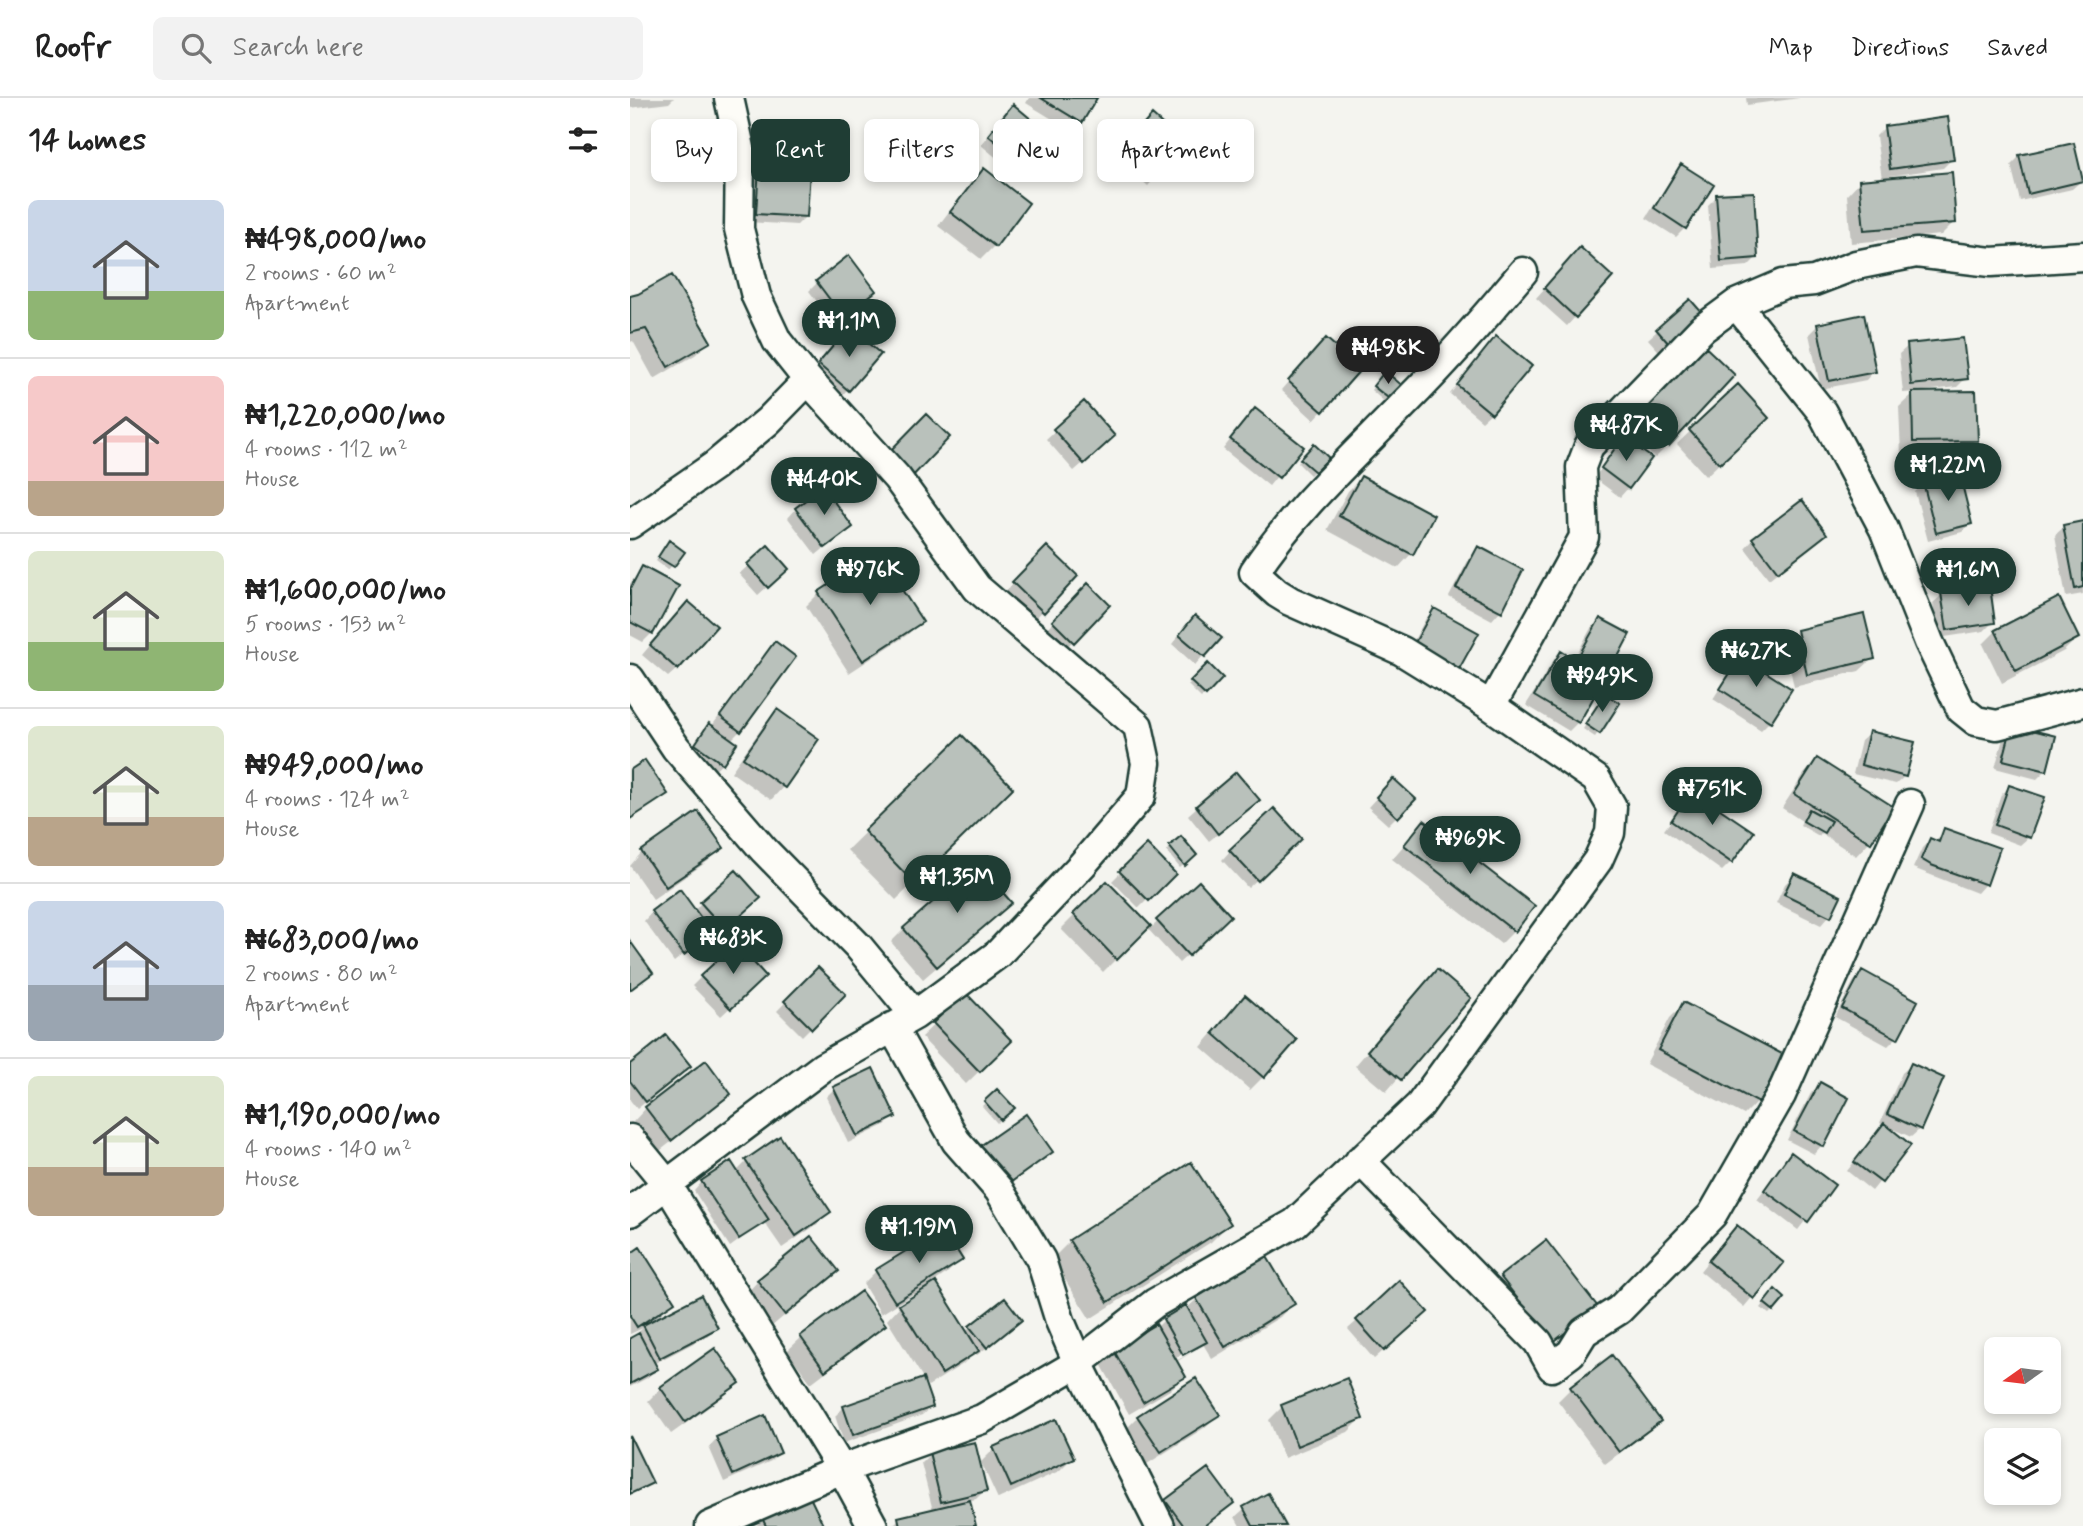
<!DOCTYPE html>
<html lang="en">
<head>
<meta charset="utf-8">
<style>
  :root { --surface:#fff; --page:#f2f2f2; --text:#222; --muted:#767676; --line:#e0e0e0; --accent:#1f3d34 }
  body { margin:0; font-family:Mynerve,sans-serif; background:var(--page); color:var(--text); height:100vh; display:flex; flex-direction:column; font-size:26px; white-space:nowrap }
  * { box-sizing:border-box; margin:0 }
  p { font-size:23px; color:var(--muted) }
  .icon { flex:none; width:38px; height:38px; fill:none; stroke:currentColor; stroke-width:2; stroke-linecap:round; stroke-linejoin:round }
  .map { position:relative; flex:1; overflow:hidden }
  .details { display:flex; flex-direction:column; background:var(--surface); width:630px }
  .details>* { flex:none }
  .banner { position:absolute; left:21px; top:21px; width:665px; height:63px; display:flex; gap:14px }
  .needle { width:46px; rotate:256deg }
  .tools { position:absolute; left:1354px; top:1239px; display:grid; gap:14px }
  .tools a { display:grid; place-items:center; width:77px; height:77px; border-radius:10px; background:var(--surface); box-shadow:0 4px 10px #0003; font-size:35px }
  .price { position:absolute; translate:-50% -60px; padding:0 16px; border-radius:24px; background:var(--accent); color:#fff; font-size:23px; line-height:46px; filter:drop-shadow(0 2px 4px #0008) }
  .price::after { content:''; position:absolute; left:50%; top:42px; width:21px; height:16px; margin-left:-10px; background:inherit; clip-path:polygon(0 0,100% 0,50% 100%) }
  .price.active { background:#222; color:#fff }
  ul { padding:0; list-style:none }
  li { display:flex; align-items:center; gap:21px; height:175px; padding:0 28px }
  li+li { border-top:2px solid var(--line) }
  li span { display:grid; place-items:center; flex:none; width:196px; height:140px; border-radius:10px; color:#555 }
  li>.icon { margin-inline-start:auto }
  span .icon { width:84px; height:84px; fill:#fffc; stroke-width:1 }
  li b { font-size:30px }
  h2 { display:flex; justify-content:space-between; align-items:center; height:84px; padding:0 28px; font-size:30px }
  .chip { padding:0 24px; border-radius:10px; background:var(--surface); box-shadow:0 4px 10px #0003; font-size:24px; line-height:63px }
  .chip.active { background:var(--accent); color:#fff }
  header { display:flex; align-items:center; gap:42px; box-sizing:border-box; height:98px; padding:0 35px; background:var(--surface); border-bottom:2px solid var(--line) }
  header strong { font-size:33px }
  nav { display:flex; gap:38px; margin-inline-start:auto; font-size:24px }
  .search { width:490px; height:63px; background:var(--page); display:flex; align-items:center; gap:18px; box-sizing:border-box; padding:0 24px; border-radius:10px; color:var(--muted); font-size:26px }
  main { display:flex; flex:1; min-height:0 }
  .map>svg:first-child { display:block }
  .shadow { fill:#0003 }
  .building { fill:#b9c1bb; stroke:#1f3d34; stroke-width:2 }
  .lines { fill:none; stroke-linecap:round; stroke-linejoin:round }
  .street-casing { stroke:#1f3d34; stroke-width:33 }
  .street { stroke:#fdfcf7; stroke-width:28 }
</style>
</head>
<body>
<header>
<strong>Roofr</strong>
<div class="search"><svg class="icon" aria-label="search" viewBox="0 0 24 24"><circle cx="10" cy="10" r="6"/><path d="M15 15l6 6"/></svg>Search here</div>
<nav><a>Map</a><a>Directions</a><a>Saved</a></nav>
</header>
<main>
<section class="details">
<h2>14 homes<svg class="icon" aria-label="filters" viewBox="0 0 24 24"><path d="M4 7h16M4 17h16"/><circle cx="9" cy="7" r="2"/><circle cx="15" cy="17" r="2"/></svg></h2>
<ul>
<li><span style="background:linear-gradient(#c9d6e8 65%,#8fb573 0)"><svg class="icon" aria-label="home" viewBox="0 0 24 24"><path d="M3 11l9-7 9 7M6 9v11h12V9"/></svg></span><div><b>₦498,000/mo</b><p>2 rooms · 60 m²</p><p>Apartment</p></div></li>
<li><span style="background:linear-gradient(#f6c9c9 75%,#b9a48a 0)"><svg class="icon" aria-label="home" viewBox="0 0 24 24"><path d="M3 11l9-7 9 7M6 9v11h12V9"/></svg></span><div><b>₦1,220,000/mo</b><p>4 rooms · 112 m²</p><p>House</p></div></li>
<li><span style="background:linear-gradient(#dfe7d0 65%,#8fb573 0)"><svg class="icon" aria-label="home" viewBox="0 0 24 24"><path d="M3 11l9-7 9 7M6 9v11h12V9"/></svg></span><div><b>₦1,600,000/mo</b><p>5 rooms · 153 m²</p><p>House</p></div></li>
<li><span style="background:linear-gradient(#dfe7d0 65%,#b9a48a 0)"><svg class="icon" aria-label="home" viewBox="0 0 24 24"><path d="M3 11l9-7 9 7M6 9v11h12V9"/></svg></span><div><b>₦949,000/mo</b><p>4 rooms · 124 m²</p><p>House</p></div></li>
<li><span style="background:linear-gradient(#c9d6e8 60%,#9aa5b1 0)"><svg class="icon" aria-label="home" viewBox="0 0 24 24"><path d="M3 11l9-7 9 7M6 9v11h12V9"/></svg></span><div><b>₦683,000/mo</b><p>2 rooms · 80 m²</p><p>Apartment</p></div></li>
<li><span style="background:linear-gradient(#dfe7d0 65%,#b9a48a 0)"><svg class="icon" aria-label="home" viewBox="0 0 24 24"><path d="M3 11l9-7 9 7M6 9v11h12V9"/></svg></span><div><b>₦1,190,000/mo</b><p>4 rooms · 140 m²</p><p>House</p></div></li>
</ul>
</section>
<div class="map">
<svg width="1453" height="1428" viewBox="0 0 1453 1428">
  <rect width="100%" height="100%" fill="#f4f4ef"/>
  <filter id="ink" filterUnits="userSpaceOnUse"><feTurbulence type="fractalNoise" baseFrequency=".0143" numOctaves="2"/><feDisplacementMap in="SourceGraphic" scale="14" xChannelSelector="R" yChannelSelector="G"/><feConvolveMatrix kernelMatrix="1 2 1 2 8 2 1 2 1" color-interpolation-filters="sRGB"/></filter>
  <g filter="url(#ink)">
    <path class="shadow" d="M0 0H44L39 5 0 10Z
      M399 0H465L451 24 442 33 396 5Z
      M1116 0H1170L1117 7Z
      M375 17 401 72 392 81 351 47Z
      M513 28 526 79 518 88 486 59Z
      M1255 29 1322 61 1313 70 1259 78 1260 81 1324 124 1311 137 1221 145 1217 97 1230 83 1252 81 1246 38Z
      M1390 58 1451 83 1442 91 1390 103 1381 67Z
      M1051 69 1055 130 1046 139 1016 120 1043 77Z
      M129 71 176 118 167 127 118 124 121 80Z
      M354 73 364 148 351 161 308 128 340 86Z
      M1087 98 1127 159 1118 168 1083 171 1078 107Z
      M942 160 945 219 937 228 906 200Z
      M188 184 244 193 204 226 179 193Z
      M0 200 79 244 65 257 24 281 3 243 0 244Z
      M1060 204 1035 260 1018 241Z
      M1188 227 1244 273 1236 282 1191 291 1179 236Z
      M211 240 248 257 209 301 180 275Z
      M1278 248 1336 280 1327 289 1294 293V295L1346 342 1332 355 1271 357 1269 309 1285 294 1273 295 1269 256Z
      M858 249 861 315 852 323 820 296Z
      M687 251 692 313 684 322 651 292Z
      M1052 255 1038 347 1025 360 987 325Z
      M751 279 771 289 757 306 741 292Z
      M1108 288 1124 333 1076 378 1047 346Z
      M454 306 474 347 444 373 416 341Z
      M617 321 671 349 639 388 593 351Z
      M994 341 998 390 990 399 964 380Z
      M684 348 696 360 680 377 668 365Z
      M731 380 801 418 781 456 768 470 697 432 718 393Z
      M1294 386 1341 425 1332 434 1298 443 1285 394Z
      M166 411 220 429 186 457 158 420Z
      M1453 425V496L1436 499 1425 437 1434 429Z
      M1195 436 1139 481 1115 450 1123 441Z
      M36 448 53 454 38 472 26 463Z
      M138 450 148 479 128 497 109 476Z
      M417 450 446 478 404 522 375 494Z
      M848 450 870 513 862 522 819 499 840 459Z
      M12 470 22 535 13 544 0 537V486Z
      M458 488 478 507 434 552 414 533Z
      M189 495 291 523 277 537 219 575 176 508Z
      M1312 497 1363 524 1354 533 1308 540 1303 505Z
      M805 512 847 535 776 557 796 520Z
      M49 513 47 571 38 579 12 557Z
      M970 522 977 575 969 583 948 624 939 633 896 607 923 564 931 555 943 563 961 530Z
      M557 528 589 540 565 567 542 546Z
      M1168 533 1243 560 1229 573 1164 589 1155 547Z
      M1366 533 1447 540 1434 553 1372 585 1353 546Z
      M145 545 110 633 100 643 92 665 83 673 58 655 71 636 80 628 81 629Z
      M1112 560 1140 623 1131 632 1083 601 1103 569Z
      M578 567 591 580 571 600 558 587Z
      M971 602 987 606 965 639 953 631Z
      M147 613 154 688 141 702 101 674 134 627Z
      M1382 628 1416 672 1407 681 1365 670 1374 637Z
      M1240 635 1275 678 1266 686 1223 676 1231 643Z
      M332 639 381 690 266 802 217 752Z
      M1187 662 1261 710 1239 744 1226 758 1191 735 1189 738 1170 727 1172 723 1152 710 1174 676Z
      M0 674 35 695 0 722Z
      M763 682 784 701 758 727 738 709Z
      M1379 689 1399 739 1390 747 1358 735 1371 697Z
      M1063 694 1101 764 1092 773 1034 732Z
      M567 709 619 711 579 743 558 717Z
      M794 724 884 833 871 846 762 761Z
      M1315 732 1355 786 1347 795 1283 770 1292 750 1300 742 1305 744Z
      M551 740 565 757 550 770 536 753Z
      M517 748 543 776 509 810 482 783Z
      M92 749 78 763 23 801 0 768 12 754Z
      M661 750 618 790 592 762 600 753Z
      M1164 777 1199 818 1191 827 1146 805 1155 786Z
      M477 785 521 830 569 785 590 827 549 865 517 830 473 874 431 831Z
      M71 805 120 809 86 839 81 834 44 864 14 823 22 814 64 813Z
      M366 818 293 881 261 844 274 831Z
      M188 871 214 896 172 938 147 913Z
      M1233 875 1266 940 1258 948 1205 919 1224 883Z
      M134 878 91 918 62 888 71 879Z
      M794 887 838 900 756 994 725 968Z
      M335 897 380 943 336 986 291 939Z
      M1054 906 1152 957 1127 1004 1114 1017 1016 966 1040 920Z
      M602 913 633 979 620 992 571 949Z
      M1281 967 1290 1031 1281 1039 1256 1028 1279 1047 1242 1093 1217 1073 1254 1027 1250 1025 1272 975Z
      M0 968 50 976 7 1011 0 1002Z
      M1190 987 1192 1047 1184 1056 1157 1042 1181 995Z
      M204 991 264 1018 255 1027 218 1045 196 999Z
      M367 993 382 1010 367 1025 352 1008Z
      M99 996 86 1009 27 1055 3 1024 16 1010Z
      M150 1041 199 1114 186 1127 152 1150 134 1124 100 1149 64 1093 72 1084 106 1074 116 1064Z
      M1161 1056 1203 1087 1168 1132 1127 1101Z
      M599 1126 581 1144 460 1221 422 1161 440 1143Z
      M1099 1137 1151 1165 1114 1209 1070 1173Z
      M0 1158 43 1204 24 1222 86 1229 77 1238 23 1266 26 1271 17 1280 0 1289V1242L13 1230 0 1236Z
      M331 1162 317 1175 304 1184 335 1234 340 1229 381 1231 347 1257 345 1254 333 1266 298 1288 257 1222 270 1208 285 1199 283 1196 251 1216 233 1186 246 1173Z
      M207 1173 141 1229 115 1197 128 1183Z
      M871 1179 952 1222 908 1257 858 1193Z
      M230 1195 254 1227 240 1240 181 1285 157 1253 171 1240Z
      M1141 1197 1143 1212 1139 1216 1131 1210Z
      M567 1201 663 1205 650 1219 582 1261 573 1246 567 1251V1247L545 1260 546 1263 566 1252 546 1264 554 1278 540 1292 499 1316 471 1266 484 1252 526 1230 534 1222 556 1211Z
      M727 1223H787L744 1261 718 1231Z
      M107 1285 94 1298 41 1336 18 1303 31 1290Z
      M941 1290 1028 1323 1015 1336 975 1366 928 1303Z
      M214 1309H301L292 1317 214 1345 205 1318Z
      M652 1309 731 1321 718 1334 654 1360 639 1322Z
      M588 1317 574 1330 517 1366 495 1332 508 1319Z
      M87 1340 149 1354 141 1363 94 1384 79 1349Z
      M364 1351 442 1360 429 1373 368 1401 351 1364Z
      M300 1356 355 1392 346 1401 338 1403 344 1428H262L269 1421 303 1413 291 1365Z
      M637 1398 654 1428H610L605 1419 614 1411Z
      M536 1403 602 1405 574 1428H540L528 1412Z
      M133 1421 192 1428H126Z"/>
    <path class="building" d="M411 0H467L452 25Z
      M383 6 427 43 402 74 358 37Z
      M522 17 557 48 528 81 493 50Z
      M1318 19 1324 62 1260 71 1254 28Z
      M1444 45 1453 83 1398 96 1389 57Z
      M1051 66 1084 87 1056 131 1024 110Z
      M129 69 180 72 177 119 126 116Z
      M354 70 399 105 366 149 320 114Z
      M1322 74 1326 125 1234 132 1229 82Z
      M1124 94 1128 160 1091 163 1086 96Z
      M950 149 983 179 946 220 914 190Z
      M219 157 246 193 213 219 186 183Z
      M42 177 81 244 38 269 16 231 0 235V198L8 196Z
      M1060 201 1079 223 1045 253 1026 231Z
      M1234 216 1246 274 1199 283 1187 226Z
      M219 229 251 256 219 293 188 266Z
      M866 238 902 268 862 316 827 287Z
      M1065 239 1105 277 1039 348 999 311Z
      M696 240 731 271 693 314 658 283Z
      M1333 240 1338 281 1281 287 1277 246Z
      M755 273 774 289 762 303 743 288Z
      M1108 286 1139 320 1090 366 1059 332Z
      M1346 293 1348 343 1283 344 1282 294Z
      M454 303 485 338 454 366 423 331Z
      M625 310 674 349 649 380 600 341Z
      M296 316 320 339 280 381 255 358Z
      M993 339 1022 360 999 391 971 370Z
      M684 346 699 360 685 374 670 361Z
      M1329 374 1342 426 1306 435 1293 384Z
      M731 378 804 417 783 457 709 418Z
      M193 389 223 429 195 450 165 410Z
      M1172 402 1197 436 1148 474 1122 440Z
      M1453 423V489L1445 491 1433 427Z
      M39 442 55 454 44 469 28 459Z
      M138 447 159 471 138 490 117 466Z
      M417 448 448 478 414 515 382 484Z
      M848 448 893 472 872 514 826 490Z
      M248 455 293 524 233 563 188 494Z
      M12 468 49 488 23 536 0 524V491Z
      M458 485 480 507 444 545 422 523Z
      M1360 488 1365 525 1317 532 1311 495Z
      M1429 499 1449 540 1386 573 1365 532Z
      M58 503 87 528 48 572 20 547Z
      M804 510 849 535 828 573 783 548Z
      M1234 516 1245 561 1177 577 1167 532Z
      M565 517 592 540 575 559 549 537Z
      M970 520 1000 536 979 576 948 559Z
      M145 543 166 559 111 634 90 618Z
      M931 553 952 566 950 570 973 583 949 625 904 598Z
      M1111 558 1162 591 1141 624 1090 591Z
      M578 565 593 580 576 598 560 583Z
      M975 596 990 605 970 636 955 626Z
      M147 611 189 641 155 690 113 660Z
      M79 625 107 645 93 666 65 646Z
      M1382 627 1426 638 1417 673 1373 662Z
      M1239 633 1285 644 1276 679 1231 667Z
      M332 637 383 690 285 786 234 733Z
      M1187 660 1264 709 1241 745 1164 696Z
      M15 662 38 696 0 721V672Z
      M606 674 630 702 588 736 566 708Z
      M763 680 786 701 768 720 746 699Z
      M1379 687 1415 699 1400 740 1365 727Z
      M1062 692 1124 734 1102 765 1041 723Z
      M644 710 672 741 628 783 599 752Z
      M1179 711 1201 723 1194 735 1173 723Z
      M68 713 94 750 36 789 11 753Z
      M794 722 905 808 885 834 774 747Z
      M1314 730 1370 750 1357 787 1301 767 1291 761 1300 740 1309 744Z
      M551 738 567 757 555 768 539 748Z
      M517 746 546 776 519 803 489 773Z
      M347 765 382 805 307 869 273 830Z
      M106 772 131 800 95 832 70 804Z
      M1164 775 1211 798 1201 819 1154 796Z
      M477 783 521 828 487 862 443 816Z
      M569 783 601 818 559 858 526 822Z
      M50 791 82 835 54 857 21 813Z
      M0 843 23 875 0 892Z
      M106 845 136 878 101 911 70 878Z
      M188 869 216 896 182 931 154 903Z
      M807 871 841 900 771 982 737 953Z
      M1232 872 1288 903 1268 941 1212 910Z
      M335 894 382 943 350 974 303 925Z
      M615 897 667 942 634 980 583 935Z
      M1053 904 1154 957 1129 1005 1028 952Z
      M36 937 61 968 16 1004 0 983V966Z
      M76 962 101 996 41 1043 15 1009Z
      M1281 965 1314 980 1291 1032 1257 1016Z
      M243 970 266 1019 227 1038 203 989Z
      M1190 984 1219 1000 1194 1049 1164 1033Z
      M367 991 385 1010 371 1022 354 1003Z
      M396 1016 423 1054 377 1087 350 1048Z
      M1254 1025 1281 1047 1252 1085 1224 1064Z
      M150 1038 201 1114 166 1138 115 1062Z
      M1161 1054 1205 1087 1178 1124 1134 1092Z
      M101 1063 139 1122 109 1141 71 1083Z
      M561 1064 601 1126 478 1204 439 1142Z
      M1107 1127 1154 1165 1124 1201 1078 1163Z
      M313 1130 333 1162 265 1204 245 1172Z
      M181 1138 209 1173 155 1217 127 1182Z
      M916 1142 968 1209 922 1245 870 1178Z
      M10 1149 45 1204 7 1229 0 1218V1156Z
      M636 1157 665 1206 595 1249 566 1200Z
      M769 1182 798 1214 754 1253 726 1222Z
      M306 1184 349 1253 312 1276 269 1207Z
      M1145 1191 1155 1200 1144 1213 1134 1205Z
      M231 1193 256 1227 195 1273 170 1238Z
      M71 1197 88 1230 30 1260 13 1227Z
      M375 1200 392 1222 357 1250 339 1228Z
      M556 1207 577 1244 553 1257 533 1221Z
      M526 1226 556 1279 513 1304 483 1251Z
      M9 1235 28 1271 0 1286V1240Z
      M85 1250 110 1285 55 1324 30 1289Z
      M982 1257 1031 1323 989 1354 940 1289Z
      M293 1280 303 1309 223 1337 213 1308Z
      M566 1280 590 1317 531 1354 507 1318Z
      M717 1280 733 1321 667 1348 651 1307Z
      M135 1317 151 1355 103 1377 86 1339Z
      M426 1321 444 1360 381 1389 363 1349Z
      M0 1338 23 1385 0 1396Z
      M345 1344 357 1393 311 1404 299 1354Z
      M578 1370 604 1405 574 1428H554L535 1402Z
      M638 1395 656 1428H623L613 1409Z
      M179 1397 194 1428H136L132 1420Z
      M340 1402 346 1428H270L268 1419Z"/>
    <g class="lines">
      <g class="street-casing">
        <path id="street" d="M1106 206 1192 314 1254 431 1299 544 1331 611 1346 623 1367 627 1453 604
          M0 426 84 368 138 323 178 282
          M0 581 46 650 134 752 228 848 285 917
          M861 608 954 439 951 369 959 348 1072 231 1106 206 1153 186 1184 183 1226 167 1286 155 1361 164 1453 158
          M262 929 326 1043 369 1092 411 1162 430 1223 448 1265 530 1428
          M0 1041 37 1086 218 1382 243 1428
          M730 1062 908 1244 922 1269 941 1255 954 1234 989 1212 1082 1117 1151 997 1280 706
          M0 1114 193 969 285 917 368 856 452 767 511 698 516 665 508 628 347 490 267 380 178 282 147 243 126 198 109 131 110 50 99 0
          M80 1428 212 1371 352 1321 448 1265 525 1205 665 1125 790 1007 968 762 980 735 982 709 966 681 861 608 772 553 660 503 647 495 624 474C667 409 724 358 778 302 819 261 856 218 893 174"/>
      </g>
      <use href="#street" class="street"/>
    </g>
  </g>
</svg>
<div class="tools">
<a><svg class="needle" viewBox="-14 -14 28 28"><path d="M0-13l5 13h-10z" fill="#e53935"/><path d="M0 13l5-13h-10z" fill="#767676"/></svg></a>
<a><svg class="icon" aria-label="layers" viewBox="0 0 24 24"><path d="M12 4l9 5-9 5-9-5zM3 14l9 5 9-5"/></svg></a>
</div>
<b class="price" style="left:219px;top:261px">₦1.1M</b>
<b class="price active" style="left:758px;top:288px">₦498K</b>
<b class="price" style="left:996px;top:365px">₦487K</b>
<b class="price" style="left:1318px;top:405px">₦1.22M</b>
<b class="price" style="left:194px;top:419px">₦440K</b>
<b class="price" style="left:240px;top:509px">₦976K</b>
<b class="price" style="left:1338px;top:510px">₦1.6M</b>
<b class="price" style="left:1126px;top:591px">₦627K</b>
<b class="price" style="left:972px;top:616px">₦949K</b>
<b class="price" style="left:1082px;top:729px">₦751K</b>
<b class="price" style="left:840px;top:778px">₦969K</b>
<b class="price" style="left:327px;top:817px">₦1.35M</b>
<b class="price" style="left:103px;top:878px">₦683K</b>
<b class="price" style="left:289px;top:1167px">₦1.19M</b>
<div class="banner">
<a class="chip">Buy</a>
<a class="chip active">Rent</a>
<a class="chip">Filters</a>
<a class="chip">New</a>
<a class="chip">Apartment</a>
</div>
</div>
</main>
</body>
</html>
